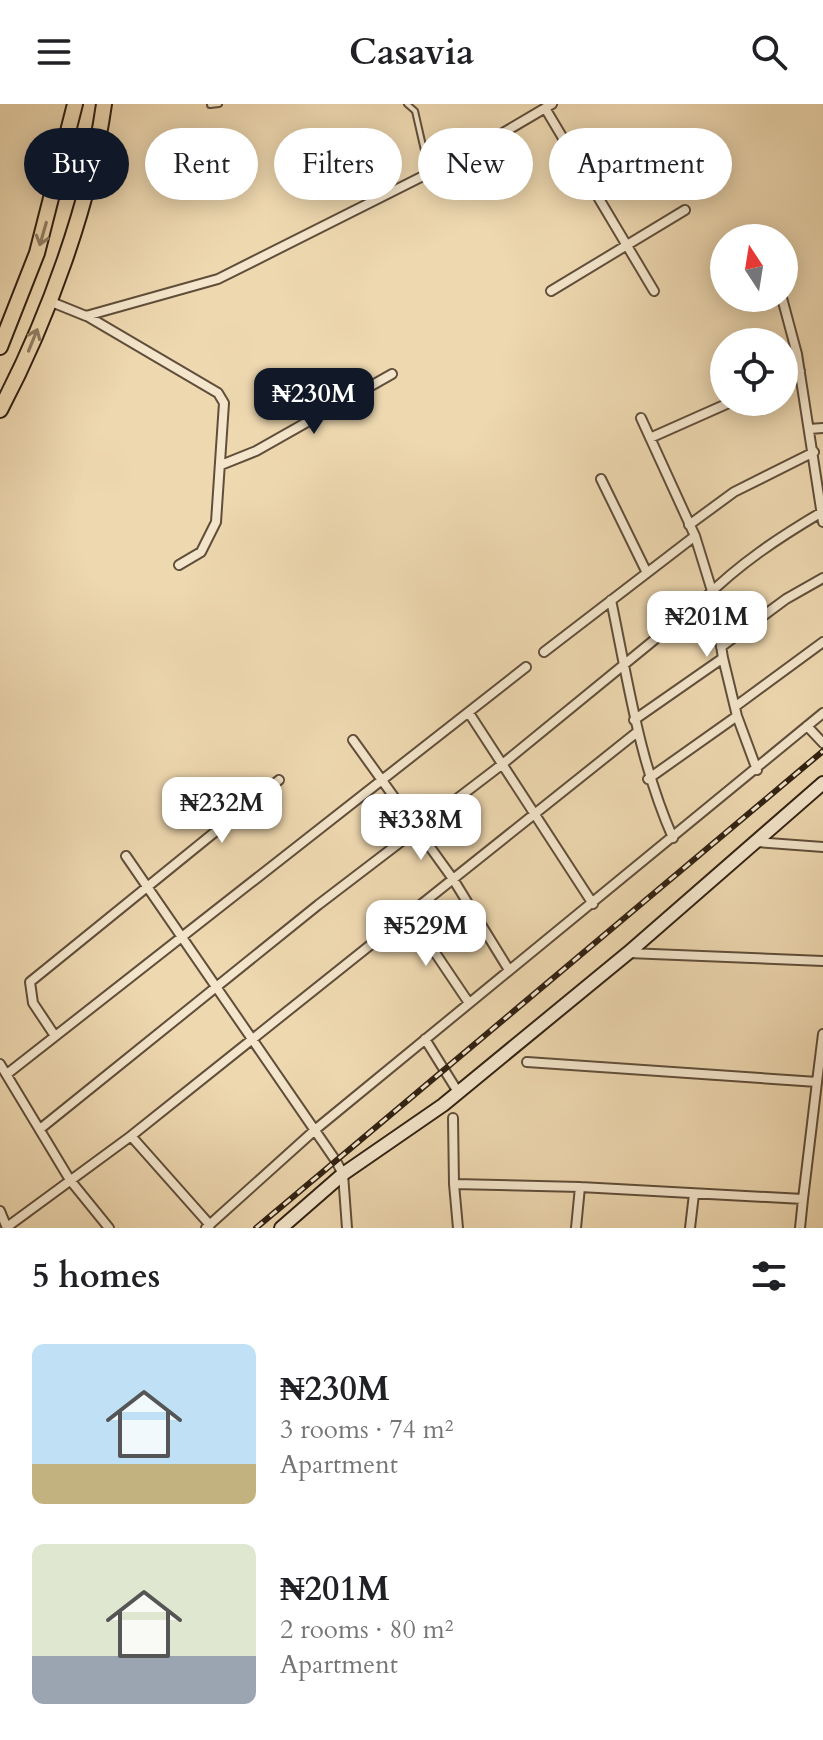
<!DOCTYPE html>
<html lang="en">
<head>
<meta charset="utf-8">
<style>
  :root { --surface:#fff; --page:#f6f6f6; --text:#202124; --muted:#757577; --accent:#111827 }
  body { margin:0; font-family:Cardo,serif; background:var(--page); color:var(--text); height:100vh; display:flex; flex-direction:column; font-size:30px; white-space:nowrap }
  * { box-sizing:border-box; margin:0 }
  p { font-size:26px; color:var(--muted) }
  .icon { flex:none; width:44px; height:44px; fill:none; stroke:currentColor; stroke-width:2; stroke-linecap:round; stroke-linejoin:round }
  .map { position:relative; height:1124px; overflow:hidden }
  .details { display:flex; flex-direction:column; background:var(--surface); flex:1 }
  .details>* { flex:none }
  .banner { position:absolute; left:24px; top:24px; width:776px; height:72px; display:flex; gap:16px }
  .needle { width:52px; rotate:348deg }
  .fabs { position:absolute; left:710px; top:120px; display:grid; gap:16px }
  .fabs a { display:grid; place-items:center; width:88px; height:88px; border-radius:50%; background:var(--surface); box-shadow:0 4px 20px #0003; font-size:40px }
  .price { position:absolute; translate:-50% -68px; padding:0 18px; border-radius:16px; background:#fff; color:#222; font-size:26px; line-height:52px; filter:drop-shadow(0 2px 4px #0008) }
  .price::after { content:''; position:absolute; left:50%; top:48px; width:24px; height:18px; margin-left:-12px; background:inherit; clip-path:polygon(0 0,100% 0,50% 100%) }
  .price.current { background:var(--accent); color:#fff }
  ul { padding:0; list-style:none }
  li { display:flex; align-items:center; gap:24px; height:200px; padding:0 32px }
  li span { display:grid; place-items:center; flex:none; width:224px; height:160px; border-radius:12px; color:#555 }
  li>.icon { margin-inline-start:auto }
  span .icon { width:96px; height:96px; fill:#fffc; stroke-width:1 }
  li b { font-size:34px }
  h2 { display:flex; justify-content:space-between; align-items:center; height:96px; padding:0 32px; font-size:34px }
  .chip { padding:0 28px; border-radius:36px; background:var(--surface); box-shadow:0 4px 20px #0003; font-size:28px; line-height:72px }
  .chip.current { background:var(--accent); color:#fff }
  header { display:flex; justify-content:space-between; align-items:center; height:104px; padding:0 32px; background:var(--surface); font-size:36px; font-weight:700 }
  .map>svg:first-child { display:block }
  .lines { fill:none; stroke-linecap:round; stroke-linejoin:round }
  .service-casing { stroke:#604e3a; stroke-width:8 }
  .minor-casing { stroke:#604e3a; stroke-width:12 }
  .secondary-casing { stroke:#302012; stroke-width:16 }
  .trunk-casing { stroke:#302012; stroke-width:18 }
  .service { stroke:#f4e6cc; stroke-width:4 }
  .minor { stroke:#f4e6cc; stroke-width:8 }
  .secondary { stroke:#f4e6cc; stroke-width:12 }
  .trunk { stroke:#eed8b0; stroke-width:14 }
  .rail-casing { stroke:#302012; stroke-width:6 }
  .rail { stroke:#f4e6cc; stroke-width:3; stroke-dasharray:9; stroke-linecap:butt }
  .oneway { stroke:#8f7c61 }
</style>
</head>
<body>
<header><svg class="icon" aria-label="menu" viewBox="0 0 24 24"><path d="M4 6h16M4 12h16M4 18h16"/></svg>Casavia<svg class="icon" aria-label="search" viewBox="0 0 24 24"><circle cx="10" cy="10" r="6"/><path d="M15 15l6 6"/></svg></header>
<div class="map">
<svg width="823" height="1124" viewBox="0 0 823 1124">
  <rect width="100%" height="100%" fill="#eed8b0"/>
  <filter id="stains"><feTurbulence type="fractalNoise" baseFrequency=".0025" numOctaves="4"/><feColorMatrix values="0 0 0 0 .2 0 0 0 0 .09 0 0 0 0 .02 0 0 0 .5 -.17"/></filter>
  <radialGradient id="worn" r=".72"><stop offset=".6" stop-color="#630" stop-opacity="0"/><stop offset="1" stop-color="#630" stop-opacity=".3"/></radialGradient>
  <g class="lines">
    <g class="service-casing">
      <path id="service" d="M407 0 415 7 429 68
        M210 1 219 0"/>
    </g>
    <g class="minor-casing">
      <path id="minor" d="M545 4 654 187
        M551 187 685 106
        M782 194 797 250 823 418
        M49 197 86 212 218 175 469 49 552 0
        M87 212 218 289 224 299 216 418 201 448 179 461
        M784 274 800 267
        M641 314 695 432 712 487 723 554 737 612 757 666
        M809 325 823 324
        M650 334 731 298
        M221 361 256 347 392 270
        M601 375 647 469
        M689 421 734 388 814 348
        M611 496C628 577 639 657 673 734
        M721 543 786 495 823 474
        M544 548 695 432
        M736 602 823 538
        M469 609 593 800
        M634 616 723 554
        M807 622 823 639
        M353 636 453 775 509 866
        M648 675 737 612
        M756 738 823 743
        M126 752 336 1057 343 1070 347 1124
        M409 810 469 899
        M628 849 823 857
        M55 932 33 899 30 878 279 676
        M425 935 458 988
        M527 958 817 978 823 930
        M0 960 70 1076 109 1124
        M7 970 526 563
        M453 1014 454 1080 580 1083 803 1095 817 978
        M40 1025 318 801 500 662 703 496C739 460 778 434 822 408
        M131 1032 210 1121
        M454 1080 458 1124
        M0 1107 7 1124
        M7 1123 131 1032 636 629
        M206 1124 316 1025 823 609
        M576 1124 580 1083
        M690 1124 694 1090
        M800 1124 803 1095"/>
    </g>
    <g class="secondary-casing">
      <path id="secondary" d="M281 1124 343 1070 443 1001 628 849 823 679"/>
    </g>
    <g class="trunk-casing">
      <path id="trunk" d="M0 243 37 149 75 0
        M0 306C47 217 90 100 104 0"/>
    </g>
    <use href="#service" class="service"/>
    <use href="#minor" class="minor"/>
    <use href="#secondary" class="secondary"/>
    <use href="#trunk" class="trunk"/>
    <g class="rail-casing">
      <path id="rail" d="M256 1124 823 647"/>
    </g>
    <use href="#rail" class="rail"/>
  </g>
  <defs><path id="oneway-shaft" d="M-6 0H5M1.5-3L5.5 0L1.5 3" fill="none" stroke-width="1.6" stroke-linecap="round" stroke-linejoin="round" transform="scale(2)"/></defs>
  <g class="oneway">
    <use href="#oneway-shaft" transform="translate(43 130) rotate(106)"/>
    <use href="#oneway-shaft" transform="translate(33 236) rotate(-68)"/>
  </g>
  <rect width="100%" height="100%" filter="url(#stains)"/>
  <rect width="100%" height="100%" fill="url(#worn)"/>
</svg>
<div class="fabs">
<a><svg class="needle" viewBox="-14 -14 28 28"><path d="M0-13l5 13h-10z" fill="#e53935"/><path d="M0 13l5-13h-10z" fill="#757577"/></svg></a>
<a><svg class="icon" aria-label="locate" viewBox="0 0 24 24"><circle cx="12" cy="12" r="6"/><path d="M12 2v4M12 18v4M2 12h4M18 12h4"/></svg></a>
</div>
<b class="price current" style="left:314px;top:332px">₦230M</b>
<b class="price" style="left:707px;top:555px">₦201M</b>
<b class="price" style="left:222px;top:741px">₦232M</b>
<b class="price" style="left:421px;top:758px">₦338M</b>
<b class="price" style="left:426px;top:864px">₦529M</b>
<div class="banner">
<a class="chip current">Buy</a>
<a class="chip">Rent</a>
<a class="chip">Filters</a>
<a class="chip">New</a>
<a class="chip">Apartment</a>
</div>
</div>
<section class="details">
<h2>5 homes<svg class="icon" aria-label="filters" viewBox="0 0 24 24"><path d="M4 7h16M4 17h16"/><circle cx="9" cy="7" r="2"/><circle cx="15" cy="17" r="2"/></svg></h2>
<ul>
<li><span style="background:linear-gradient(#bfe0f5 75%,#c2b280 0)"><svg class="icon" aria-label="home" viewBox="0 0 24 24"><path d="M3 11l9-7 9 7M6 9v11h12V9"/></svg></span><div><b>₦230M</b><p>3 rooms · 74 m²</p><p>Apartment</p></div></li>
<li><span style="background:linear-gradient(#dfe7d0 70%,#9aa5b1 0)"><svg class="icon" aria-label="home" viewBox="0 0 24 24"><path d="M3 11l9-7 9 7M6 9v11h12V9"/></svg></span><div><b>₦201M</b><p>2 rooms · 80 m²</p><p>Apartment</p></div></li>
</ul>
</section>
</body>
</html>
